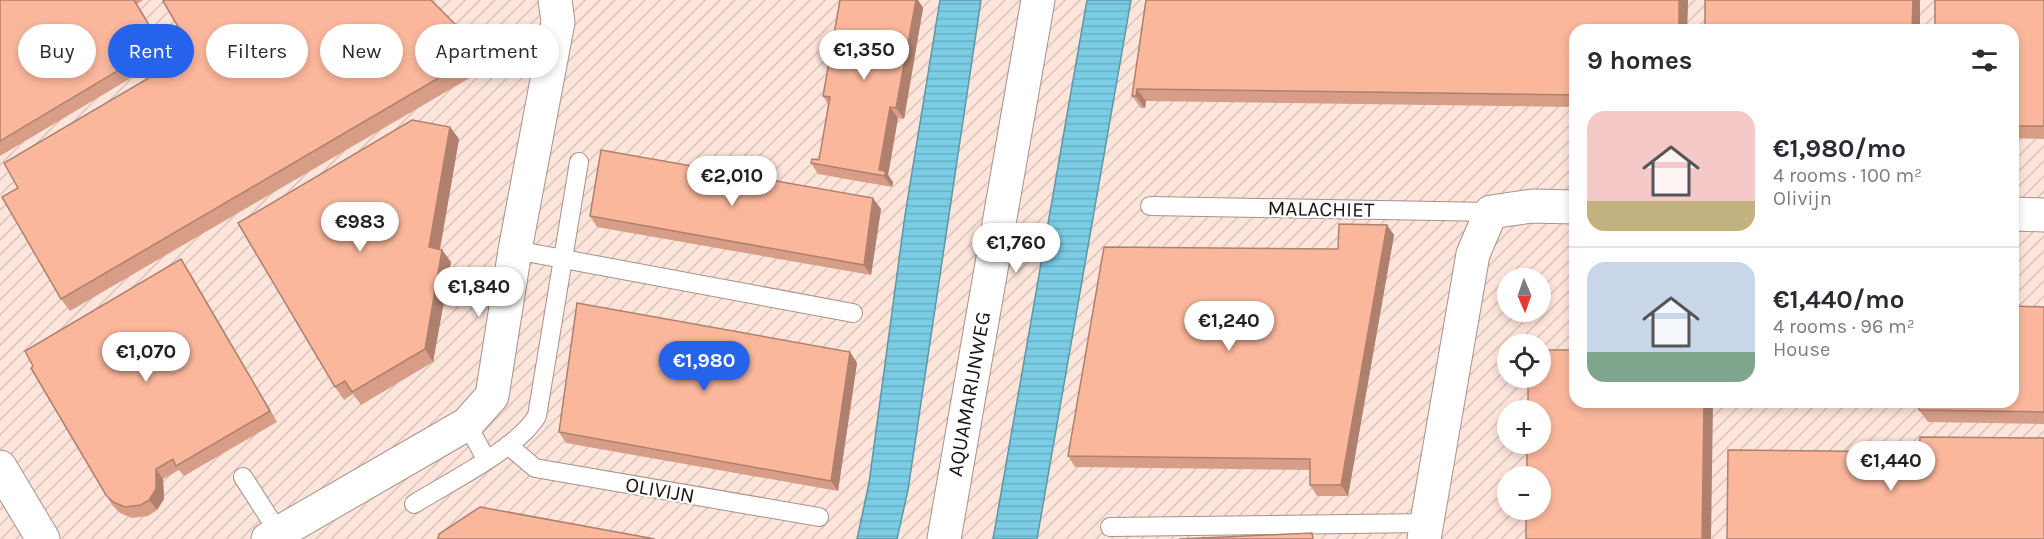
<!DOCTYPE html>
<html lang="en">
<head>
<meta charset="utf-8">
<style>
  :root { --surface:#fff; --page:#f2f2f3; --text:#2b2b33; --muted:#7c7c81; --line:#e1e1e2; --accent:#2563eb }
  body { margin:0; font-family:Karla,sans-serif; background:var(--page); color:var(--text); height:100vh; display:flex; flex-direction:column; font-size:22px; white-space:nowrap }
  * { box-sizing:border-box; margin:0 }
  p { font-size:20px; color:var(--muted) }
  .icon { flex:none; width:33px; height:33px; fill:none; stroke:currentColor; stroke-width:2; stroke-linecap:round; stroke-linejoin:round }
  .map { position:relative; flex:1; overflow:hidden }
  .drawer { position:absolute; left:1569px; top:24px; width:450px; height:384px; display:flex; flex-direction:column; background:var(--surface); border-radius:18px; box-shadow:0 3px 9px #0003 }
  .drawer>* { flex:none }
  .top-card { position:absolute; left:18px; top:24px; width:570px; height:54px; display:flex; gap:12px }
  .needle { width:39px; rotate:178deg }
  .controls { position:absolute; left:1497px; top:268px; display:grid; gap:12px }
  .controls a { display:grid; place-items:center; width:54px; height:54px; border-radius:50%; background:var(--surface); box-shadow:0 3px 9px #0003; font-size:30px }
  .price { position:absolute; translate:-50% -51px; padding:0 14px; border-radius:21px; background:#fff; color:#222; font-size:20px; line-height:39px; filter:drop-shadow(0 2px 3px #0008) }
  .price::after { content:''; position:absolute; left:50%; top:36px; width:18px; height:14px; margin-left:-9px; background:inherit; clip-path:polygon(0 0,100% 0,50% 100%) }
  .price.current { background:var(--accent); color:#fff }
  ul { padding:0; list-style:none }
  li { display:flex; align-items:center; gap:18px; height:150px; padding:0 18px }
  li+li { border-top:2px solid var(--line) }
  li span { display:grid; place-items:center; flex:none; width:168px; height:120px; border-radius:18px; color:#555 }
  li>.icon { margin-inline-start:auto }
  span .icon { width:72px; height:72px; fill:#fffc; stroke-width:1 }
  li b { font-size:26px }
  h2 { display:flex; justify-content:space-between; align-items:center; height:72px; padding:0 18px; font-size:26px }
  .tag { padding:0 21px; border-radius:27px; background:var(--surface); box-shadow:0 3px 9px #0003; font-size:21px; line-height:54px }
  .tag.current { background:var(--accent); color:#fff }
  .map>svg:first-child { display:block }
  .industrial { fill:url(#industrial-furrows); fill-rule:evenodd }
  .water { fill:url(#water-rules); stroke:#5e96a5; stroke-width:1.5 }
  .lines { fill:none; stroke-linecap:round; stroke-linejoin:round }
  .service-casing { stroke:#a69189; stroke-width:20 }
  .minor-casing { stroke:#a69189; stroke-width:35 }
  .tertiary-casing { stroke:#a69189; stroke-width:35 }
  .service { stroke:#fff; stroke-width:18 }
  .minor { stroke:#fff; stroke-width:33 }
  .tertiary { stroke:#fff; stroke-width:33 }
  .wall { fill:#d79d86 }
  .shaded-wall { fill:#af806d }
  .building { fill:#fab79c; stroke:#af806d; stroke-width:1.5 }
  .labels { text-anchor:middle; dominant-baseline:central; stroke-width:4.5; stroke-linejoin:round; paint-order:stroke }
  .street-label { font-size:21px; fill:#1c1411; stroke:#fff }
</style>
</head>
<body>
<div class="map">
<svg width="2044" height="539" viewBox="0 0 2044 539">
  <defs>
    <pattern id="industrial-furrows" width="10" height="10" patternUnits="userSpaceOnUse" patternTransform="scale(1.5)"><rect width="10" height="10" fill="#fee5db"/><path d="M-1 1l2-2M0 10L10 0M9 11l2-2" fill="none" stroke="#d9c4bb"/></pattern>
    <pattern id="water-rules" width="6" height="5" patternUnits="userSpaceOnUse" patternTransform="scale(1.5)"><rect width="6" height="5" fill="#7acde4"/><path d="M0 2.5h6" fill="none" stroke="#69afc3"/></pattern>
  </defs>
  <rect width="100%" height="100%" fill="#fdf3f0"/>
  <path class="industrial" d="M0 0H2044V539H0ZM1575 30H2013V402H1575ZM1508 279H1540V312H1508ZM1508 345H1540V378H1508ZM1508 411H1540V444H1508ZM1508 477H1540V510H1508Z"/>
  <path class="water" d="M940 0H981L908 490 897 539H857L869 483 905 215Z
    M1087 0H1131L1037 539H993Z"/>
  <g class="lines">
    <g class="service-casing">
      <path id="service" d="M1150 206 1491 212
        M515 250 853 313
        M467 424 486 459
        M508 445 535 468 819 517
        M243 477 279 533
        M414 504C449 482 517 449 537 416L579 162
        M1110 527 1427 523"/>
    </g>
    <g class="minor-casing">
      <path id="minor" d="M2013 214 2044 215
        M268 539 467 424 492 396 515 250 558 22 555 0
        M1424 539 1473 254 1491 212 1532 206 1575 207"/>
    </g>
    <g class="tertiary-casing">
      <path id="tertiary" d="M0 467 43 539
        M944 539 1038 0"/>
    </g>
    <use href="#service" class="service"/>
    <use href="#minor" class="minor"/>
    <use href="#tertiary" class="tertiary"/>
  </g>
  <path class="wall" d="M0 0H143L137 4 168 56 0 156Z
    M840 0H918L923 8 904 119 898 118 888 175 893 182 892 187 818 174 811 163 819 160 828 104 823 96Z
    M1146 0H1688L1687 30H1575V107L1146 101 1145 108H1141L1132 96Z
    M2044 0V139L2013 138V30Z
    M193 52H483L492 65 70 311 61 299 18 188Z
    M450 127 459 139 440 249 442 250 451 262 433 362 361 405 353 394 344 400 335 387Z
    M881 209 871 275 597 227 590 216Z
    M1387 225 1394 235 1348 496H1317L1310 485V470L1075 467 1068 456 1338 249Z
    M188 270 277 422 184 476 179 470 163 479 164 499 157 510 148 516 132 518 120 513 113 506 106 495Z
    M2044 307V424L1928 422 1919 410Z
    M850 352 857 363 838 491 566 443 559 432Z"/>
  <path class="shaded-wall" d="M134 0 137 4 168 56 161 45Z
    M916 0H918L923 8 904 119 896 108Z
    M1679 0H1688L1687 30H1679Z
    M1913 0H1920V30H1912Z
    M1137 89 1146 101 1145 108 1136 96Z
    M890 107 898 118 888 175 893 182 892 187 879 170Z
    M450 127 459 139 438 260 429 247Z
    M873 198 881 209 871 275 864 265Z
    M1387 225 1394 235 1348 496 1341 485Z
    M442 250 451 262 433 362 425 349Z
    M181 259 188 270 277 422 270 411Z
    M850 352 857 363 838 491 831 481Z
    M1704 402H1713L1711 539H1702Z
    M156 469 163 479 164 499 157 510 149 500Z"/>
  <path class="building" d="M0 0H134L161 45 0 141Z
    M165 0H431L483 52 61 299 2 197 18 188 4 163 193 52 163 1Z
    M840 0H916L896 108 890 107 879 170 885 171V176L811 163 812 159 819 160 830 97 823 96Z
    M1146 0H1679V30H1575V95L1137 89 1136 96H1132Z
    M1705 0H1913L1912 30H1705Z
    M1935 0H2044V126H2013V30H1935Z
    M412 120 450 127 429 247 442 250 425 349 352 392 345 381 335 387 238 223Z
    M601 150 873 198 864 265 590 216Z
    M1339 224 1387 225 1341 485H1310V459L1068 456 1104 247 1338 249Z
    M181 259 270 411 176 466 173 459 156 469V489L149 500 141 505 125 507 113 502 106 495 31 368 33 366 25 351Z
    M577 303 850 352 831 481 559 432Z
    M2013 306 2044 307V412L1919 410V402H2013Z
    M1540 350H1575V402H1704L1702 539H1526V510H1540V477H1527V444H1540V411H1528V378H1540Z
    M1920 437 2044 438V539H1727L1728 450 1919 452Z
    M480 507 655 539H438L439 534Z
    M1312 533 1313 539H1179Z"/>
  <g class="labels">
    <g class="street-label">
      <text transform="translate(1321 209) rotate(1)">MALACHIET</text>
      <text transform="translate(969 394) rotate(-80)">AQUAMARIJNWEG</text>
      <text transform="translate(660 490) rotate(10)">OLIVIJN</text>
    </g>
  </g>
</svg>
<div class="controls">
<a><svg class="needle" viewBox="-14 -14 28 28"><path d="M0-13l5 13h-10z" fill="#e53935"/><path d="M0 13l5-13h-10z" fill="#7c7c81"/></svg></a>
<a><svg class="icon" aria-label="locate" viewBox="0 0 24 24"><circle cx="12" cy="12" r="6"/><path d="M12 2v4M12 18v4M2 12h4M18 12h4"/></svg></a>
<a>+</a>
<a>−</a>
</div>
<b class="price" style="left:864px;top:81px">€1,350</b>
<b class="price" style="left:732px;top:207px">€2,010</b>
<b class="price" style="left:360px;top:253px">€983</b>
<b class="price" style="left:1016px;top:274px">€1,760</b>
<b class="price" style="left:479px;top:318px">€1,840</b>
<b class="price" style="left:1229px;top:352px">€1,240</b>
<b class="price" style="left:146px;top:383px">€1,070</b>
<b class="price current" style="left:704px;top:392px">€1,980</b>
<b class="price" style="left:1891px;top:492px">€1,440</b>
<div class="top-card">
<a class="tag">Buy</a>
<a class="tag current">Rent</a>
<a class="tag">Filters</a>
<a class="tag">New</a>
<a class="tag">Apartment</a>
</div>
<section class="drawer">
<h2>9 homes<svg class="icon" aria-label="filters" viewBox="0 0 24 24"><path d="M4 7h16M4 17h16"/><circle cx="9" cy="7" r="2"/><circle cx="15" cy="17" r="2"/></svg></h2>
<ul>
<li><span style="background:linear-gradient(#f6c9c9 75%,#c2b280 0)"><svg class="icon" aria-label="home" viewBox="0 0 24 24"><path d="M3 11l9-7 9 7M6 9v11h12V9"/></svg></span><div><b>€1,980/mo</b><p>4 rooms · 100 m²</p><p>Olivijn</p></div></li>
<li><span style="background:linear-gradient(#c9d6e8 75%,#7fa58c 0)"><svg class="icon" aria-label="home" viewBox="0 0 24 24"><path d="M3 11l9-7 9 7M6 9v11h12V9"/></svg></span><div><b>€1,440/mo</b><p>4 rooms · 96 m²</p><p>House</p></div></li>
</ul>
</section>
</div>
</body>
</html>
